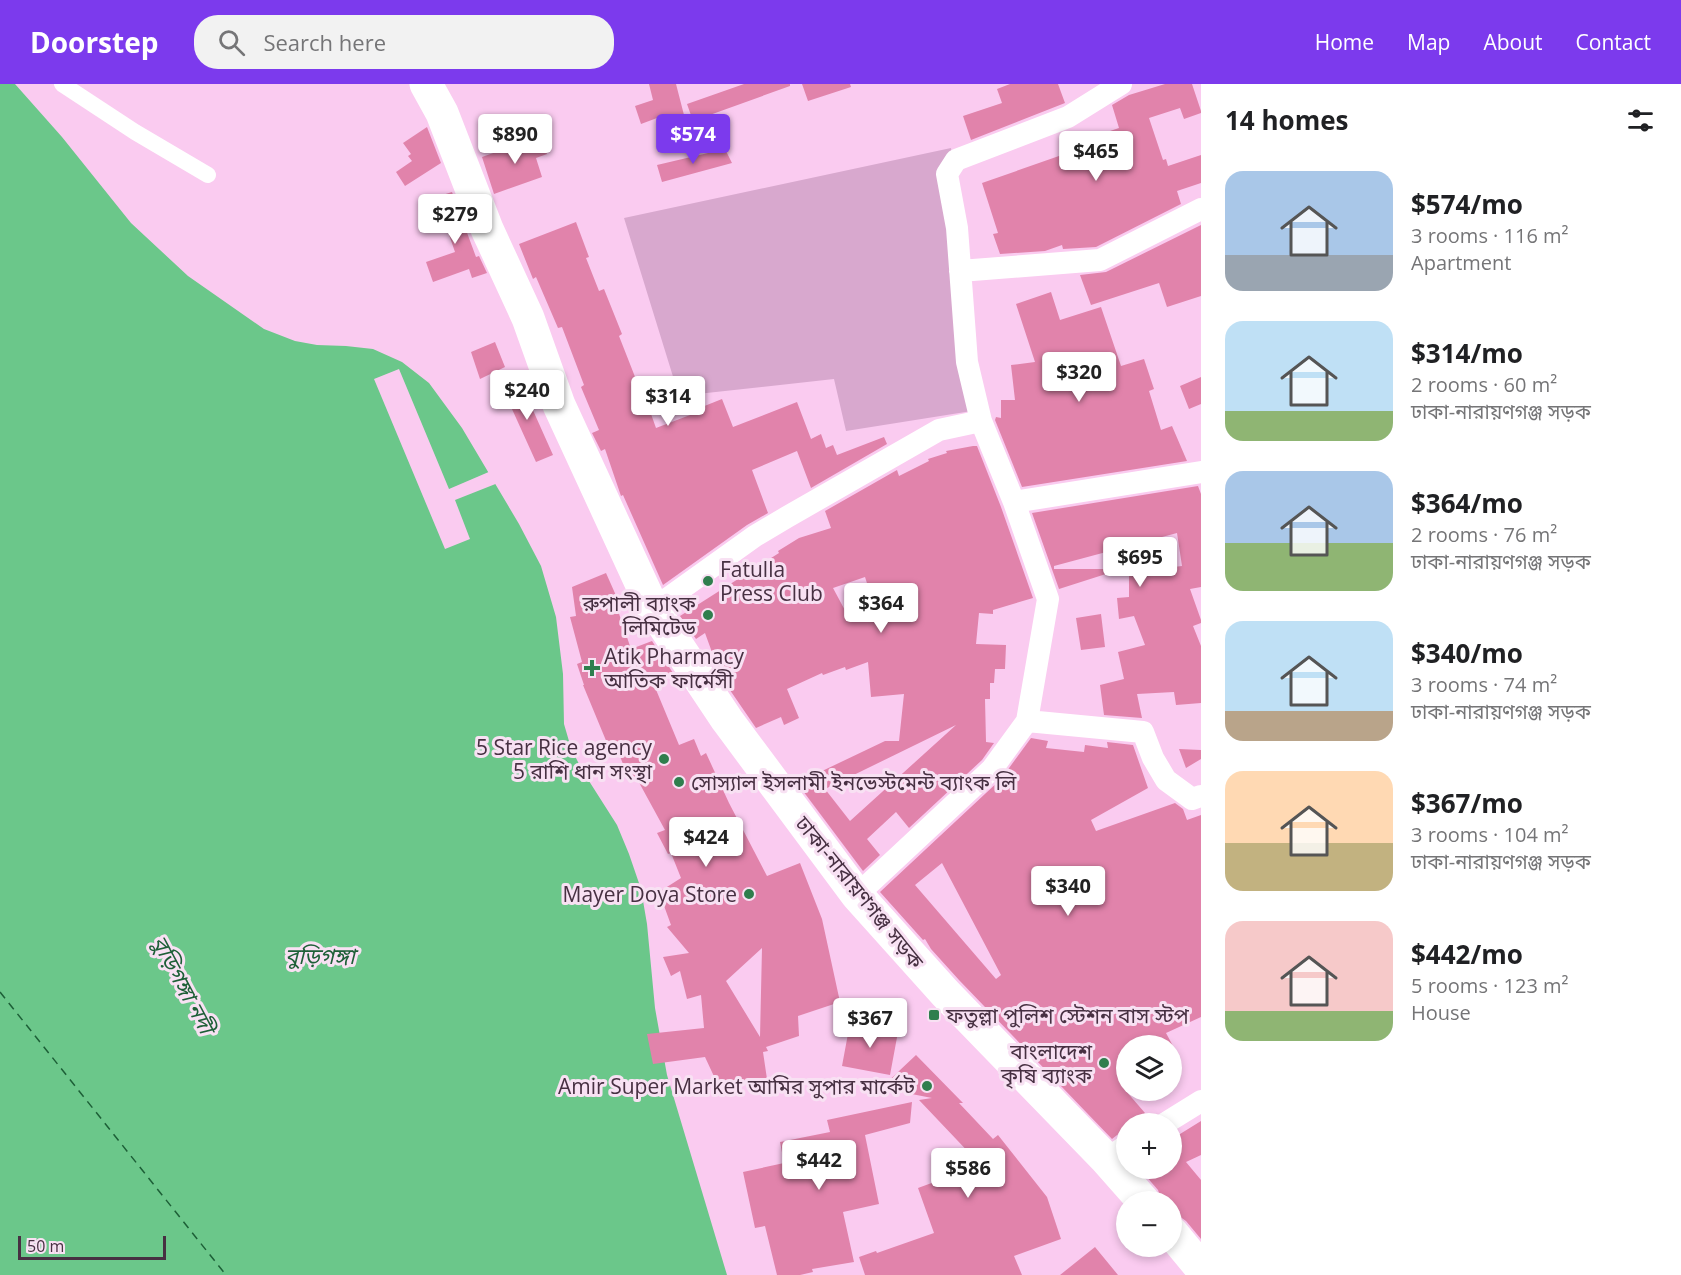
<!DOCTYPE html>
<html lang="en">
<head>
<meta charset="utf-8">
<style>
  :root { --surface:#fff; --page:#f2f2f2; --text:#202124; --muted:#757577; --accent:#7c3aed }
  body { margin:0; font-family:"Open Sans","Noto Sans Bengali",sans-serif; background:var(--page); color:var(--text); height:100vh; display:flex; flex-direction:column; font-size:22px; white-space:nowrap }
  * { box-sizing:border-box; margin:0 }
  p { font-size:20px; color:var(--muted) }
  .icon { flex:none; width:33px; height:33px; fill:none; stroke:currentColor; stroke-width:2; stroke-linecap:round; stroke-linejoin:round }
  .map { position:relative; flex:1; overflow:hidden }
  .details { display:flex; flex-direction:column; background:var(--surface); width:480px }
  .details>* { flex:none }
  .fabs { position:absolute; left:1116px; top:951px; display:grid; gap:12px }
  .fabs a { display:grid; place-items:center; width:66px; height:66px; border-radius:50%; background:var(--surface); box-shadow:0 3px 9px #0003; font-size:30px }
  .scale { position:absolute; left:18px; bottom:15px; width:148px; box-sizing:border-box; padding-left:6px; border:3px solid #473042; border-top:0; font-size:16px; line-height:21px; white-space:nowrap; color:#473042; -webkit-text-stroke:4px #f8e1f3; paint-order:stroke }
  .price { position:absolute; translate:-50% -51px; padding:0 14px; border-radius:6px; background:#fff; color:#222; font-size:20px; line-height:39px; filter:drop-shadow(0 2px 3px #0008) }
  .price::after { content:''; position:absolute; left:50%; top:36px; width:18px; height:14px; margin-left:-9px; background:inherit; clip-path:polygon(0 0,100% 0,50% 100%) }
  .price.active { background:var(--accent); color:#fff }
  ul { padding:0; list-style:none }
  li { display:flex; align-items:center; gap:18px; height:150px; padding:0 24px }
  li span { display:grid; place-items:center; flex:none; width:168px; height:120px; border-radius:18px; color:#555 }
  li>.icon { margin-inline-start:auto }
  span .icon { width:72px; height:72px; fill:#fffc; stroke-width:1 }
  li b { font-size:26px }
  h2 { display:flex; justify-content:space-between; align-items:center; height:72px; padding:0 24px; font-size:26px }
  header { display:flex; align-items:center; gap:36px; box-sizing:border-box; height:84px; padding:0 30px; background:var(--accent); color:#fff }
  header strong { font-size:28px }
  nav { display:flex; gap:33px; margin-inline-start:auto; font-size:21px }
  .search { width:420px; height:54px; background:var(--page); display:flex; align-items:center; gap:15px; box-sizing:border-box; padding:0 21px; border-radius:24px; color:var(--muted); font-size:22px }
  main { display:flex; flex:1; min-height:0 }
  .map>svg:first-child { display:block }
  .green { fill:#d8a8ce }
  .water { fill:#6bc78a }
  .pier { fill:#facbf0 }
  .lines { fill:none; stroke-linecap:round; stroke-linejoin:round }
  .ferry { stroke:#1d5f37; stroke-width:1.5; stroke-dasharray:8 6; stroke-linecap:butt }
  .building { fill:#e183ab; fill-rule:evenodd }
  .pedestrian { stroke:#fff; stroke-width:16 }
  .minor { stroke:#fff; stroke-width:22 }
  .trunk { stroke:#fff; stroke-width:33 }
  .poi-dot { fill:#2f7e4d; stroke:#f8e1f3; stroke-width:2 }
  .labels { text-anchor:middle; dominant-baseline:central; stroke-width:6; stroke-linejoin:round; paint-order:stroke }
  .poi-label { font-size:21px; fill:#473042; stroke:#f8e1f3; text-anchor:end }
  .street-label { font-size:21px; fill:#473042; stroke:#f8e1f3 }
  .water-label { font-size:22px; font-style:italic; fill:#1d5f37; stroke:#f8e1f3 }
</style>
</head>
<body>
<header>
<strong>Doorstep</strong>
<div class="search"><svg class="icon" aria-label="search" viewBox="0 0 24 24"><circle cx="10" cy="10" r="6"/><path d="M15 15l6 6"/></svg>Search here</div>
<nav><a>Home</a><a>Map</a><a>About</a><a>Contact</a></nav>
</header>
<main>
<div class="map">
<svg width="1201" height="1191" viewBox="0 0 1201 1191">
  <rect width="100%" height="100%" fill="#facbf0"/>
  <path class="green" d="M951 64 978 326 846 347 834 295 679 312 624 134Z"/>
  <path class="water" d="M0 0H15L62 53 131 139 188 192 264 245 295 257 317 261 346 262 373 265 402 278 429 299 462 344 519 440 541 482 556 533 563 590 564 640 571 664 582 686 617 741 629 770 641 805 647 840 655 924 667 991 727 1191H0Z"/>
  <path class="pier" d="M399 285 449 405 491 387 498 399 455 416 470 455 445 465 374 295Z"/>
  <g class="lines">
    <path class="ferry" d="M0 908 226 1191"/>
  </g>
  <path class="building" d="M649 0H676L684 31 658 38 657 34 641 40 635 22 653 16Z
    M744 0H790V2L693 37 687 20Z
    M802 0H850L851 3 808 17Z
    M1010 0H1058L1065 19 971 56 963 32 1002 19 997 5Z
    M1165 0H1192L1201 27V29L1184 35 1180 24 1149 34 1163 76 1166 75 1168 82 1201 71V99L1177 107 1181 120 1096 163 1063 165 1062 161 1045 167 1000 170 993 150 998 149 982 99 1079 65 1077 58 1119 44 1112 21 1129 11Z
    M427 43 441 79 405 102 396 88 412 77 408 72 411 70 403 59Z
    M541 52 547 70 536 74 542 93 494 110 482 73Z
    M725 65 732 79 662 98 657 81Z
    M452 108 476 173 479 172 487 189 472 194 469 185 433 198 426 178 455 168 436 113Z
    M576 138 589 173 586 174 599 207 604 205 622 250 619 252 639 303 641 302 656 344 698 328 697 325 722 315 733 343 797 318 811 355 821 350 826 364 833 361 837 371 884 353 887 360 811 404 797 367 752 386 768 429 747 441 663 501 623 411 621 412 605 365 601 367 592 349 599 346 581 303 584 301 562 243 558 244 536 193 533 195 519 160Z
    M1201 141V212L1167 223 1159 199 1091 221 1080 191 1106 188Z
    M1051 208 1060 236 1101 223 1121 282 1144 275 1154 305 1149 307 1161 346 1172 342 1187 377 1022 403 995 336 996 333 1001 334V316H1015L1011 281 1035 278 1016 220Z
    M495 258 505 283 480 295 471 268Z
    M1201 293V320L1189 325 1180 302Z
    M519 295 553 371 536 378 502 303Z
    M973 362H977L1001 423 1033 514 993 526V530L979 529 976 560 1006 561 1005 585H995L994 599H990V615H985L986 658 994 659 982 676 909 744 896 728 867 755 880 771 863 787 797 699 885 657H899L904 610 871 613 868 578 846 586 845 583 823 591 822 589 787 605 799 634 784 641 781 633 756 644 721 593 705 549 696 555 680 532 779 469 778 467 799 454 831 444 825 427 897 386 899 392 929 377 928 375 947 369 946 367ZM865 493 875 524 848 532 833 504ZM956 641 850 737 825 705Z
    M1198 402 1201 410V503L1190 505 1201 536V539L1193 542 1201 562V619L1176 621 1174 608 1137 610 1142 634 1104 631 1100 601 1124 595 1118 568 1145 561 1134 532 1119 535 1117 514 1129 513V485L1165 484 1182 482 1177 449 1054 482V485H1108L1109 489 1059 505 1032 429Z
    M606 489 618 516 615 518 631 565 652 557 673 589 652 596 679 661 694 655 701 672 706 669 729 719 767 792 800 779 822 835 840 918 798 932 799 952 766 963 768 967 763 968 767 995 718 1001 705 973 653 980 647 950 704 944 701 911 687 915 680 887 671 892 663 873 689 869 667 843 671 841 659 808 681 794 671 769 668 770 657 749 665 746 636 693 633 694 627 679 623 680 614 657 607 659 583 601H584L577 580 582 578 570 533 576 532 572 503ZM762 864 760 953 726 897Z
    M1101 530 1105 563 1081 566 1076 534Z
    M1031 654 1048 657 1046 664 1084 668 1085 661 1108 664 1107 658 1133 661 1148 704 1091 736 1096 747 1175 719 1183 725 1187 736 1201 731V933L1166 949 1173 962H1126V1007L1145 1029 1132 1040H1126V1044L1112 1055 959 896 931 865 925 855 923 856 880 808 1001 695ZM942 779 1001 891 996 895 915 801Z
    M1179 665 1201 666V675L1186 684Z
    M850 939 898 948 890 991 842 982Z
    M916 971 963 1019H959L993 1055 998 1051 1047 1113 1061 1155 1014 1172 1022 1191H865L859 1173 876 1167 877 1169 934 1149 918 1104 956 1090 975 1075 919 1016 932 1014 881 1004Z
    M912 1018 910 1039 865 1051 879 1120 843 1128 854 1178 812 1185 813 1188 800 1191H777L765 1142 755 1144 743 1088 784 1079 780 1058 830 1048 827 1036Z
    M1201 1037V1071L1186 1078 1201 1096V1155L1186 1137 1179 1132 1172 1131V1118H1162L1158 1106 1139 1084H1172V1055Z
    M1095 1163 1118 1191H1060Z"/>
  <g class="lines">
    <path class="pedestrian" d="M62 0 135 48 208 91"/>
    <path class="minor" d="M960 187 1100 176 1201 125
      M981 337 1014 418 1048 515 1027 637
      M1014 418 1201 388
      M653 525 755 452 787 433 939 346 981 337 967 278 957 144 947 90 956 76 1068 33 1121 0
      M857 811 992 685 1027 637 1143 648 1153 674 1166 696 1192 715 1201 712
      M1164 1040 1201 1017
      M1106 1075 1126 1062"/>
    <path class="trunk" d="M426 0 442 29 487 145 528 234 559 321 653 525 727 636 857 811 945 909 1106 1075 1144 1118
      M1172 1149 1201 1184"/>
  </g>
  <g class="poi-dot">
    <circle cx="708" cy="497" r="6"/>
    <circle cx="708" cy="531" r="6"/>
    <path d="M589 575h6v6h6v6h-6v6h-6v-6h-6v-6h6z"/>
    <circle cx="664" cy="675" r="6"/>
    <circle cx="679" cy="698" r="6"/>
    <circle cx="749" cy="810" r="6"/>
    <rect x="928" y="925" width="12" height="12" rx="3"/>
    <circle cx="1104" cy="979" r="6"/>
    <circle cx="927" cy="1002" r="6"/>
  </g>
  <g class="labels">
    <g class="poi-label">
      <text x="720" y="485" text-anchor="start">Fatulla<tspan x="720" dy="24">Press Club</tspan></text>
      <text x="696" y="519">রুপালী ব্যাংক<tspan x="696" dy="24">লিমিটেড</tspan></text>
      <text x="604" y="572" text-anchor="start">Atik Pharmacy<tspan x="604" dy="24">আতিক ফার্মেসী</tspan></text>
      <text x="652" y="663">5 Star Rice agency<tspan x="652" dy="24">5 রাশি ধান সংস্থা</tspan></text>
      <text x="691" y="698" text-anchor="start">সোস্যাল ইসলামী ইনভেস্টমেন্ট ব্যাংক লি</text>
      <text x="737" y="810">Mayer Doya Store</text>
      <text x="946" y="931" text-anchor="start">ফতুল্লা পুলিশ স্টেশন বাস স্টপ</text>
      <text x="1092" y="967">বাংলাদেশ<tspan x="1092" dy="24">কৃষি ব্যাংক</tspan></text>
      <text x="915" y="1002">Amir Super Market আমির সুপার মার্কেট</text>
    </g>
    <g class="street-label">
      <text transform="translate(860 808) rotate(51)">ঢাকা-নারায়ণগঞ্জ সড়ক</text>
    </g>
    <g class="water-label">
      <text x="320" y="871">বুড়িগঙ্গা</text>
      <text transform="translate(184 900) rotate(62)">বুড়িগঙ্গা নদী</text>
    </g>
  </g>
</svg>
<div class="fabs">
<a><svg class="icon" aria-label="layers" viewBox="0 0 24 24"><path d="M12 4l9 5-9 5-9-5zM3 14l9 5 9-5"/></svg></a>
<a>+</a>
<a>−</a>
</div>
<div class="scale">50 m</div>
<b class="price" style="left:515px;top:81px">$890</b>
<b class="price active" style="left:693px;top:81px">$574</b>
<b class="price" style="left:1096px;top:98px">$465</b>
<b class="price" style="left:455px;top:161px">$279</b>
<b class="price" style="left:1079px;top:319px">$320</b>
<b class="price" style="left:527px;top:337px">$240</b>
<b class="price" style="left:668px;top:343px">$314</b>
<b class="price" style="left:1140px;top:504px">$695</b>
<b class="price" style="left:881px;top:550px">$364</b>
<b class="price" style="left:706px;top:784px">$424</b>
<b class="price" style="left:1068px;top:833px">$340</b>
<b class="price" style="left:870px;top:965px">$367</b>
<b class="price" style="left:819px;top:1107px">$442</b>
<b class="price" style="left:968px;top:1115px">$586</b>
</div>
<section class="details">
<h2>14 homes<svg class="icon" aria-label="filters" viewBox="0 0 24 24"><path d="M4 7h16M4 17h16"/><circle cx="9" cy="7" r="2"/><circle cx="15" cy="17" r="2"/></svg></h2>
<ul>
<li><span style="background:linear-gradient(#a9c7e8 70%,#9aa5b1 0)"><svg class="icon" aria-label="home" viewBox="0 0 24 24"><path d="M3 11l9-7 9 7M6 9v11h12V9"/></svg></span><div><b>$574/mo</b><p>3 rooms · 116 m²</p><p>Apartment</p></div></li>
<li><span style="background:linear-gradient(#bfe0f5 75%,#8fb573 0)"><svg class="icon" aria-label="home" viewBox="0 0 24 24"><path d="M3 11l9-7 9 7M6 9v11h12V9"/></svg></span><div><b>$314/mo</b><p>2 rooms · 60 m²</p><p>ঢাকা-নারায়ণগঞ্জ সড়ক</p></div></li>
<li><span style="background:linear-gradient(#a9c7e8 60%,#8fb573 0)"><svg class="icon" aria-label="home" viewBox="0 0 24 24"><path d="M3 11l9-7 9 7M6 9v11h12V9"/></svg></span><div><b>$364/mo</b><p>2 rooms · 76 m²</p><p>ঢাকা-নারায়ণগঞ্জ সড়ক</p></div></li>
<li><span style="background:linear-gradient(#bfe0f5 75%,#b9a48a 0)"><svg class="icon" aria-label="home" viewBox="0 0 24 24"><path d="M3 11l9-7 9 7M6 9v11h12V9"/></svg></span><div><b>$340/mo</b><p>3 rooms · 74 m²</p><p>ঢাকা-নারায়ণগঞ্জ সড়ক</p></div></li>
<li><span style="background:linear-gradient(#ffd9b3 60%,#c2b280 0)"><svg class="icon" aria-label="home" viewBox="0 0 24 24"><path d="M3 11l9-7 9 7M6 9v11h12V9"/></svg></span><div><b>$367/mo</b><p>3 rooms · 104 m²</p><p>ঢাকা-নারায়ণগঞ্জ সড়ক</p></div></li>
<li><span style="background:linear-gradient(#f6c9c9 75%,#8fb573 0)"><svg class="icon" aria-label="home" viewBox="0 0 24 24"><path d="M3 11l9-7 9 7M6 9v11h12V9"/></svg></span><div><b>$442/mo</b><p>5 rooms · 123 m²</p><p>House</p></div></li>
</ul>
</section>
</main>
</body>
</html>
